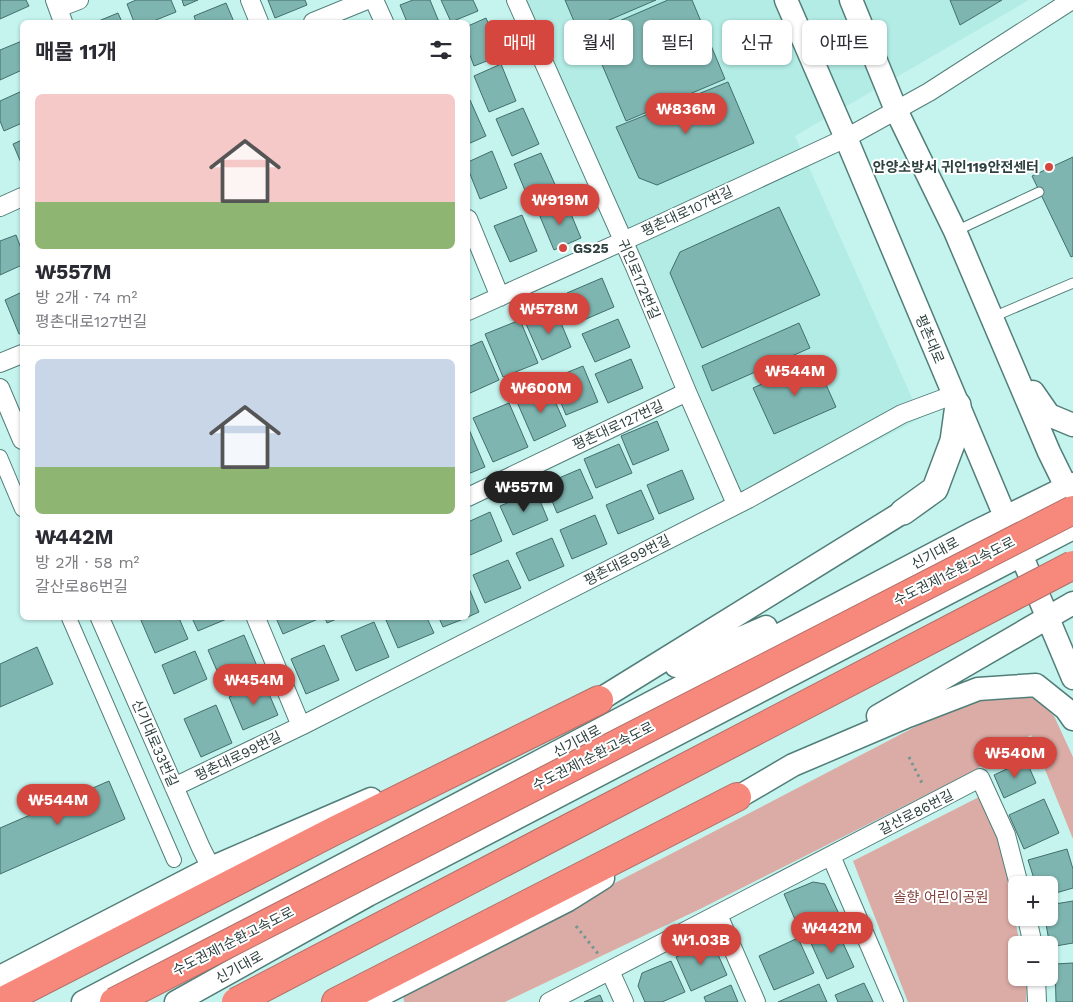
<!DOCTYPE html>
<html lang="ko">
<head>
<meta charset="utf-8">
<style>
  :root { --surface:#fff; --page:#f2f2f3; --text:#2b2b33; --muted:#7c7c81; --line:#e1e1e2; --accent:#d5463e }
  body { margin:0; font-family:"Work Sans","Noto Sans KR",sans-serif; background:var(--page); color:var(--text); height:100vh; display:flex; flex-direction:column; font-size:19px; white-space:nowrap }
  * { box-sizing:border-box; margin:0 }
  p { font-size:16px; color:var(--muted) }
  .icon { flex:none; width:28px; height:28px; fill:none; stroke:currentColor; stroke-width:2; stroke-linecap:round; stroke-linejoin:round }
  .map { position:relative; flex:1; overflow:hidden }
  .details { position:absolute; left:20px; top:20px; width:450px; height:600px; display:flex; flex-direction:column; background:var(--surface); border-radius:8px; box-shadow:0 1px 4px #0004 }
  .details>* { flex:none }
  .top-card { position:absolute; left:485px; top:20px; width:475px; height:45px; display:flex; gap:10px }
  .tools { position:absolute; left:1008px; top:876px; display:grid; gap:10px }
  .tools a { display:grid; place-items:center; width:50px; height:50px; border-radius:8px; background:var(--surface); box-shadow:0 1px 4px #0004; font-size:25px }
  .price { position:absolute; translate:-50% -42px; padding:0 11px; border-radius:18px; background:var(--accent); color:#fff; font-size:16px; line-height:32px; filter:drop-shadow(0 1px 2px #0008) }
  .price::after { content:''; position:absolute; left:50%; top:30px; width:15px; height:11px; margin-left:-8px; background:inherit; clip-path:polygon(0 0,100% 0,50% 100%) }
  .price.active { background:#222; color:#fff }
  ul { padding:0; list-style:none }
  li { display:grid; align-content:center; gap:10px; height:265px; padding:0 15px }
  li+li { border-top:1px solid var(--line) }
  li span { display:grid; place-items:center; height:155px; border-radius:8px; color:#555 }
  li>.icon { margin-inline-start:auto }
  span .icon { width:90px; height:90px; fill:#fffc; stroke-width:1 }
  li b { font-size:21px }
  h2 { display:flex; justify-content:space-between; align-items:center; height:60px; padding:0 15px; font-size:21px }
  .chip { padding:0 18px; border-radius:8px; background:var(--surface); box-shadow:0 1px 4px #0004; font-size:18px; line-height:45px }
  .chip.active { background:var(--accent); color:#fff }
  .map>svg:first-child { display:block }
  .built { fill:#b2ece5 }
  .green { fill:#dbaba5 }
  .building { fill:#7eb5b0; stroke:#436f6b }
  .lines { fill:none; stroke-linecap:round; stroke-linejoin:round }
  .service-casing { stroke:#527e79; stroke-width:11 }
  .pedestrian-casing { stroke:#527e79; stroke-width:16 }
  .minor-casing { stroke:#527e79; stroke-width:20 }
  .tertiary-casing { stroke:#527e79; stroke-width:25 }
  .secondary-casing { stroke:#527e79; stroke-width:28 }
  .motorway-casing { stroke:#b06f67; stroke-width:30 }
  .path { stroke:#759692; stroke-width:3; stroke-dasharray:2.5 4; stroke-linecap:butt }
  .service { stroke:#fff; stroke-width:9 }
  .pedestrian { stroke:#fff; stroke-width:14 }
  .minor { stroke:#fff; stroke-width:18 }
  .tertiary { stroke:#fff; stroke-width:22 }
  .secondary { stroke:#fff; stroke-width:25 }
  .motorway { stroke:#f6887c; stroke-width:28 }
  .motorway-bridge-casing { stroke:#b06f67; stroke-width:30; stroke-linecap:butt }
  .motorway-bridge { stroke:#f6887c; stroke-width:28 }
  .poi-dot { fill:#d5463e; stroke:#fff; stroke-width:2 }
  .labels { text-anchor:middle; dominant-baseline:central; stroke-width:4; stroke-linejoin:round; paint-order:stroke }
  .poi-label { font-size:14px; font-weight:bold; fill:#2e413f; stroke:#fff; text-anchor:end }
  .street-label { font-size:14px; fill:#2e413f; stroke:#fff }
  .park-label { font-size:14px; fill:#82433c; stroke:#fff }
</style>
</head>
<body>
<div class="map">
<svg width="1073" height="1002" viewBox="0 0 1073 1002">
  <rect width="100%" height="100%" fill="#c5f4ef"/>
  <path class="built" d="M523 0H1029L795 136 921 418 747 509Z"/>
  <path class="green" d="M986 690 1032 693 1054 716 1073 757V839L1031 735 975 770 926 795 700 909 505 1002H404L403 993Z
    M979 797 1001 846 1020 945H1016V978H1027L1026 1002H908L853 861Z"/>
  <path class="building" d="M0 0H26L29 6 0 19Z
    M136 0H171L176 12 151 22H134L127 4Z
    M182 0H198L184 6Z
    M268 0H305L307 5 275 18Z
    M413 0H430L439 22H407L400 5Z
    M441 0H473L478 11 451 22Z
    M565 0H656L579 33Z
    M668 0H692L725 79 626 121 589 34Z
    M950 0H1002L960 25Z
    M226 3 234 22H196L194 16Z
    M118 13 122 22H96Z
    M486 18 502 55 474 66 468 50V26Z
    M22 41V70L0 80V50Z
    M501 64 516 101 489 112 474 76Z
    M728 82 754 143 657 185 639 178 616 127Z
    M22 91V123L4 131 0 121V101Z
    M470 100 486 136 468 144V101Z
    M523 108 539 144 512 156 496 119Z
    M22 140V165L13 144Z
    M492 151 507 188 480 199 468 169V162Z
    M541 153 557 189 529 200 514 164Z
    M1073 157V256L1071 257 1032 176Z
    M566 202 581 238 554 250 539 214Z
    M779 207 820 295 702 348 670 273 680 252Z
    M522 215 537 251 510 262 494 226Z
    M16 235 22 251V265L0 275V241Z
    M602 278 614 307 579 322 567 293Z
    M22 292V333L19 334 5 300Z
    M556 311 571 347 542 360 526 324Z
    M618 319 630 347 595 362 582 334Z
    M520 320 538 363 503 377 485 334Z
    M799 323 810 348 712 391 702 366Z
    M482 341 499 380 468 394V347Z
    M631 359 643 388 608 403 595 374Z
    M815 360 836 407 774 434 753 388Z
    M583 366 598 402 566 415 551 379Z
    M549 388 566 426 534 441 517 402Z
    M509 403 528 447 493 462 473 418Z
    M657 421 669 450 633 465 621 436Z
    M468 427 485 467 468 474Z
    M619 444 632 473 596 488 584 459Z
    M580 469 593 498 557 513 545 484Z
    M682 470 694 499 659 514 647 485Z
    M641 490 654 519 618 534 606 505Z
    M536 491 548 520 513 535 500 506Z
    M490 512 502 541 468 556V522Z
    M595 515 607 544 572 559 560 530Z
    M552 538 564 566 529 581 516 553Z
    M508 560 521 588 485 603 473 575Z
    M468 586 479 612 468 617Z
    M140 618H179L188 639 155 653Z
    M192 618H229L198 631Z
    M276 618H318V619L283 634Z
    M325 618H339L327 623Z
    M392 618H427L434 633 398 648 386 620Z
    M439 618H466L443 627Z
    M374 622 389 657 356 671 341 636Z
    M244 635 259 671 224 687 208 650Z
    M324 645 339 680 306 694 291 659Z
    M37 647 53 684 0 707V664Z
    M195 651 207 679 174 694 162 665Z
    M264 682 278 715 243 730 229 697Z
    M216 705 232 743 201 757 184 719Z
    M1026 760 1036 783 1004 798 994 775Z
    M109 781 125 819 0 874V828Z
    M1044 799 1059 833 1024 849 1009 815Z
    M1067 849 1073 869V888L1049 895V885H1036L1028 860Z
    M813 882 825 884 839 914 800 931 784 894Z
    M1073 901V943L1050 947 1045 918H1049V905Z
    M837 930 854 967 827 979 810 941Z
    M798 938 814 973 774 990 759 956Z
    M712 941 727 975 691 991 676 957Z
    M671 961 685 992 662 1002H645L638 986 642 973Z
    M1073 963V1002H1056L1055 964Z
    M864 983 873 1002H838L835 995Z
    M819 984 827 1002H778Z
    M731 985 738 1002H706L704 997Z
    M600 995 603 1002H584Z"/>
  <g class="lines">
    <g class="service-casing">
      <path id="service" d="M956 231 1039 192
        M993 317 1073 283"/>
    </g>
    <g class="pedestrian-casing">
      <path id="pedestrian" d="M0 457 22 509
        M69 618 174 860"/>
    </g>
    <g class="minor-casing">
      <path id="minor" d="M55 0 63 22
        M250 0 259 22
        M374 0 384 22
        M516 0 635 267 687 392 736 504
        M58 8 79 0
        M313 22 367 0
        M0 207 22 197
        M468 219 500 297
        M468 311 641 233 846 138 929 92 1072 0
        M0 363 22 354
        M0 388 22 440
        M468 497 687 392
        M100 618 201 848 211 868
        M256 618 301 726
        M174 787 301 726 748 499 902 414 953 395
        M831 856 894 1002
        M718 915 756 1002
        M1027 918 1033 945
        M610 971 624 1002
        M1036 978 1037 1002
        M549 1002 980 778 1006 835 1019 885"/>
    </g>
    <g class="tertiary-casing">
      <path id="tertiary" d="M786 0 846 138 1073 678
        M851 0 896 110 955 231 1049 452 1072 499
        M1033 392 1049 415 1073 425
        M676 666 766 627
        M584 707 599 700 903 512
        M878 716 1073 603
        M723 806 793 765 908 716 978 689 1036 685 1066 709 1073 719
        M0 977 211 868 371 799
        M83 1002 971 534 1073 484
        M176 1002 368 895 1073 528
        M367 1002 568 900 603 878"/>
    </g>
    <g class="secondary-casing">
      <path id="secondary" d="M903 512 935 489 953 441 958 405"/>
    </g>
    <g class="motorway-casing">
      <path id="motorway" d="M1 1002 334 831 599 700
        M336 1002 737 797"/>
    </g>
    <path class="path" d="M909 757 923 785
      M576 926 599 955"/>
    <use href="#service" class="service"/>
    <use href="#pedestrian" class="pedestrian"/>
    <use href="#minor" class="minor"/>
    <use href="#tertiary" class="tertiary"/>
    <use href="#secondary" class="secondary"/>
    <use href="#motorway" class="motorway"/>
    <g class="motorway-bridge-casing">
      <path id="motorway-bridge" d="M114 1002 1073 510
        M236 1002 1073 565"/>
    </g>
    <use href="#motorway-bridge" class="motorway-bridge"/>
  </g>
  <g class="poi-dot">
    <circle cx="1049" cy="167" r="5"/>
    <circle cx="563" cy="248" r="5"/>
  </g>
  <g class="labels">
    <g class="poi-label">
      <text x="1039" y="167">안양소방서 귀인119안전센터</text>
      <text x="573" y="248" text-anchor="start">GS25</text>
    </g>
    <g class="street-label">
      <text transform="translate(687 211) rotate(-25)">평촌대로107번길</text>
      <text transform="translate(639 279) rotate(67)">귀인로172번길</text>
      <text transform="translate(930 339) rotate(67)">평촌대로</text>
      <text transform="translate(618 425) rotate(-25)">평촌대로127번길</text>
      <text transform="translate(935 553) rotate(-28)">신기대로</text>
      <text transform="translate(627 560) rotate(-27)">평촌대로99번길</text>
      <text transform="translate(954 571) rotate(-27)">수도권제1순환고속도로</text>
      <text transform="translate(577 741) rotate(-28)">신기대로</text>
      <text transform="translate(155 743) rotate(66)">신기대로33번길</text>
      <text transform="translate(238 756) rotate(-26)">평촌대로99번길</text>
      <text transform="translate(593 756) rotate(-27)">수도권제1순환고속도로</text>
      <text transform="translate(916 812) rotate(-27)">갈산로86번길</text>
      <text transform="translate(233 941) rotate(-27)">수도권제1순환고속도로</text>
      <text transform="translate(239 967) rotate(-29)">신기대로</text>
    </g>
    <g class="park-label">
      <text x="941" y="897">솔향 어린이공원</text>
    </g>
  </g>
</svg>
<div class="tools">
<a>+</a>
<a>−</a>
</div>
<b class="price" style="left:686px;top:135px">₩836M</b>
<b class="price" style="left:560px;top:226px">₩919M</b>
<b class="price" style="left:549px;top:335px">₩578M</b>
<b class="price" style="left:795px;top:397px">₩544M</b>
<b class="price" style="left:541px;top:414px">₩600M</b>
<b class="price active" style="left:524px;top:513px">₩557M</b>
<b class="price" style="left:254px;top:706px">₩454M</b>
<b class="price" style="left:1015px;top:779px">₩540M</b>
<b class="price" style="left:58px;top:826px">₩544M</b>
<b class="price" style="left:832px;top:954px">₩442M</b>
<b class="price" style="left:701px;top:966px">₩1.03B</b>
<div class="top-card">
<a class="chip active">매매</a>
<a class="chip">월세</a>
<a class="chip">필터</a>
<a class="chip">신규</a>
<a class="chip">아파트</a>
</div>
<section class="details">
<h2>매물 11개<svg class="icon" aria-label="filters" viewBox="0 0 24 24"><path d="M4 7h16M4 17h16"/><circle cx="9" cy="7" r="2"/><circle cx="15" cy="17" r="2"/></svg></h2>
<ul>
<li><span style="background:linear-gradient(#f6c9c9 70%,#8fb573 0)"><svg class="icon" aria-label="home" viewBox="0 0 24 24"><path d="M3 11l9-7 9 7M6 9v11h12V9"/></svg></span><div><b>₩557M</b><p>방 2개 · 74 m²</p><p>평촌대로127번길</p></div></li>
<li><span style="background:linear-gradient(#c9d6e8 70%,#8fb573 0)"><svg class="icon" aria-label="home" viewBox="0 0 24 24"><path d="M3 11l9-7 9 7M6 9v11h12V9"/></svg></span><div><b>₩442M</b><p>방 2개 · 58 m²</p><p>갈산로86번길</p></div></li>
</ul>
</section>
</div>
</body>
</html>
